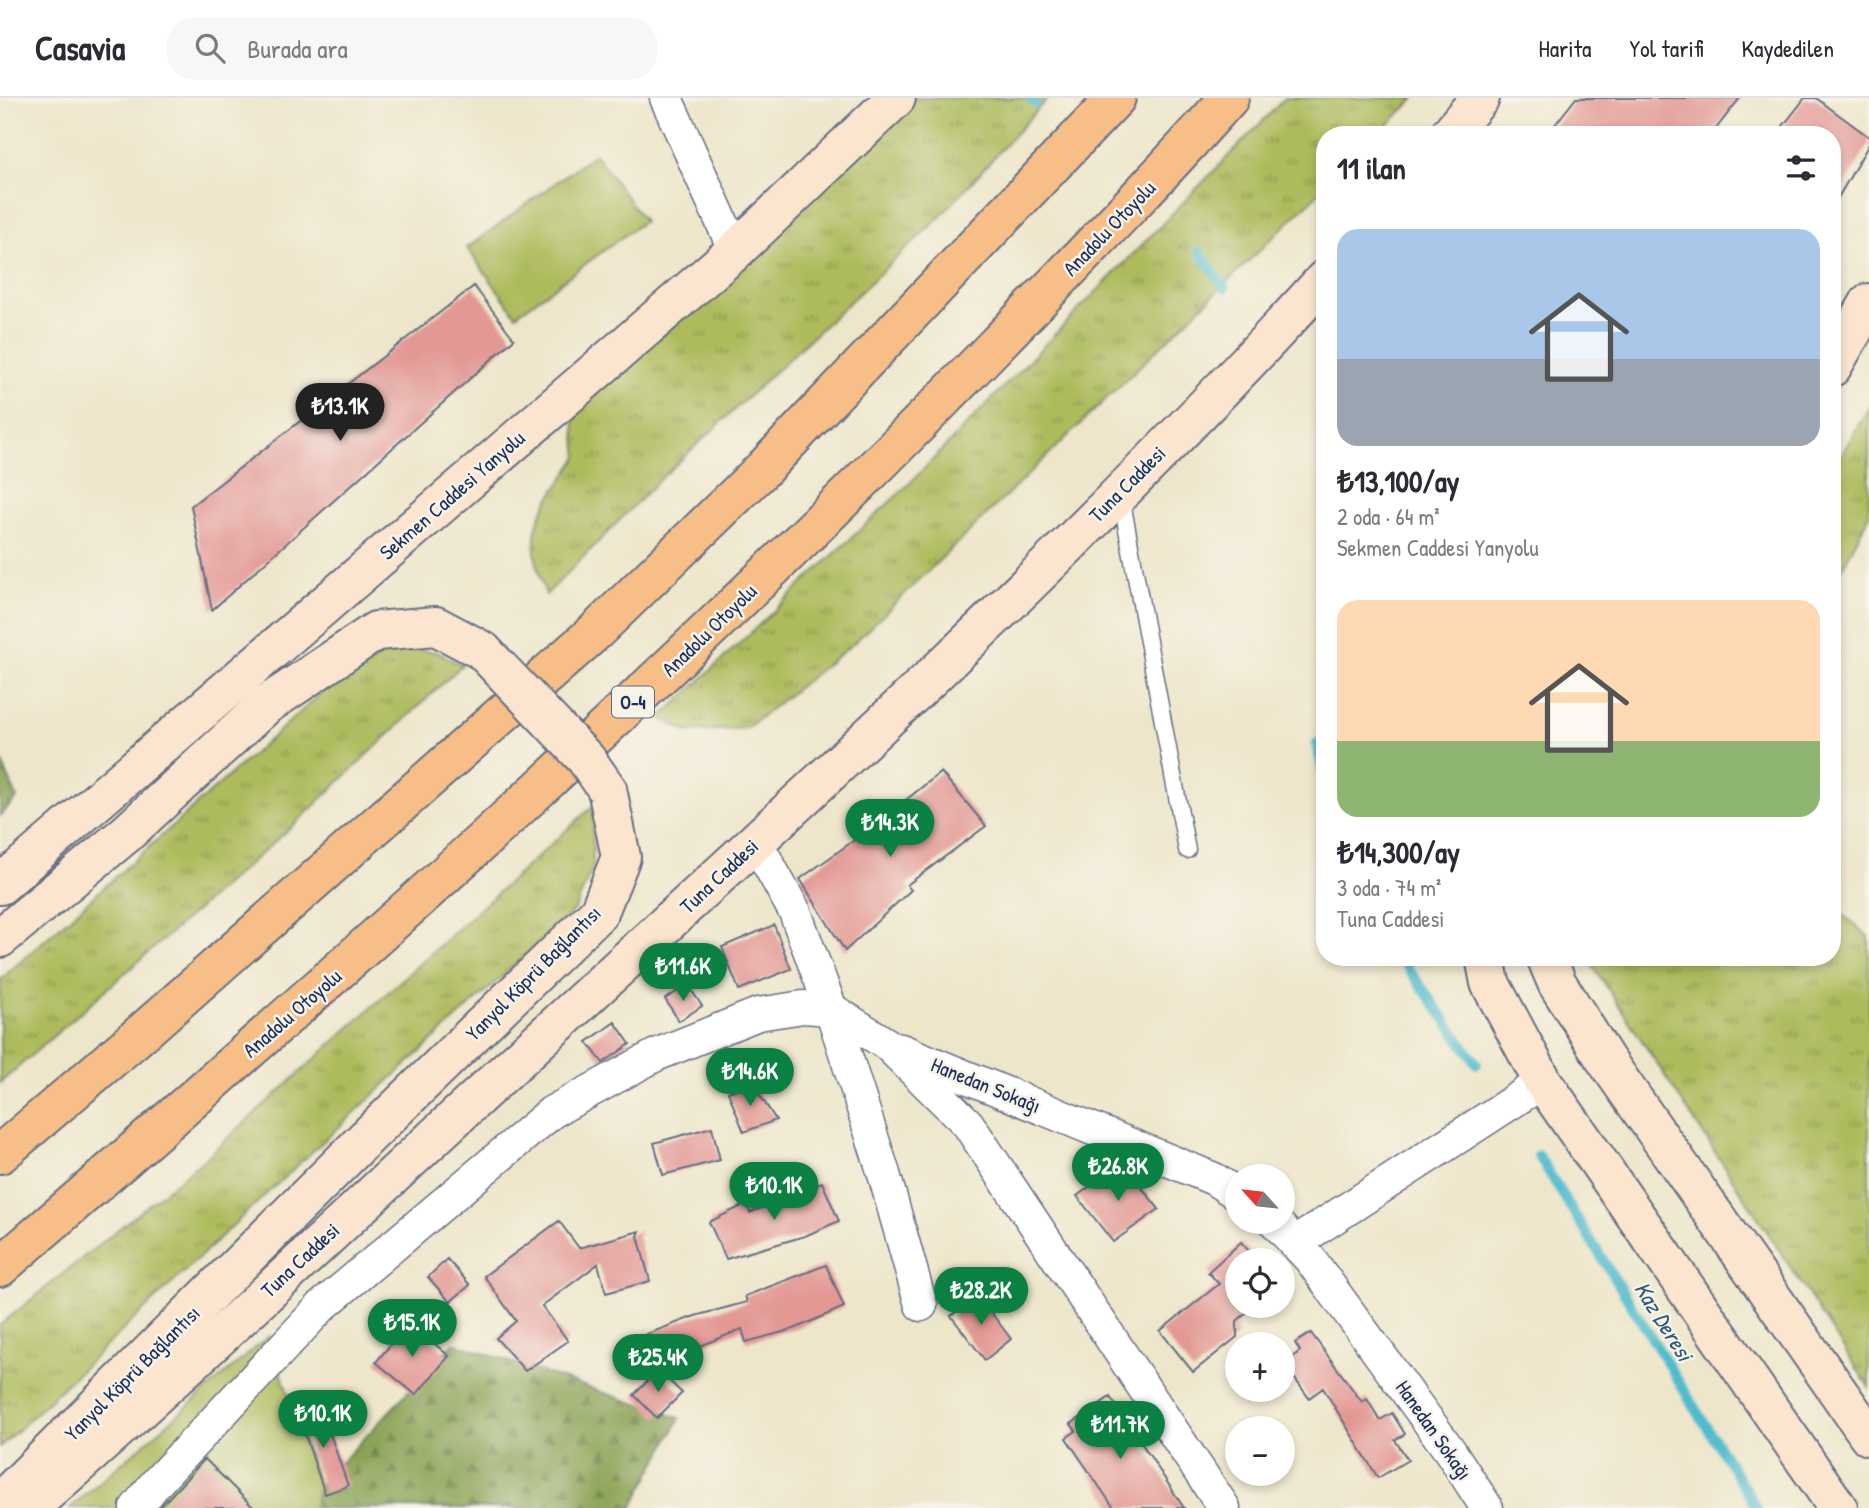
<!DOCTYPE html>
<html lang="tr">
<head>
<meta charset="utf-8">
<style>
  :root { --surface:#fff; --page:#f7f7f7; --text:#2b2b33; --muted:#7c7c81; --line:#e1e1e2; --accent:#0b8043 }
  body { margin:0; font-family:"Patrick Hand",sans-serif; background:var(--page); color:var(--text); height:100vh; display:flex; flex-direction:column; font-size:26px; white-space:nowrap }
  * { box-sizing:border-box; margin:0 }
  p { font-size:23px; color:var(--muted) }
  .icon { flex:none; width:38px; height:38px; fill:none; stroke:currentColor; stroke-width:2; stroke-linecap:round; stroke-linejoin:round }
  .map { position:relative; flex:1; overflow:hidden }
  .details { position:absolute; left:1316px; top:28px; width:525px; height:840px; display:flex; flex-direction:column; background:var(--surface); border-radius:28px; box-shadow:0 4px 10px #0003 }
  .details>* { flex:none }
  .needle { width:46px; rotate:297deg }
  .fabs { position:absolute; left:1225px; top:1066px; display:grid; gap:14px }
  .fabs a { display:grid; place-items:center; width:70px; height:70px; border-radius:50%; background:var(--surface); box-shadow:0 4px 10px #0003; font-size:35px }
  .price { position:absolute; translate:-50% -60px; padding:0 16px; border-radius:24px; background:var(--accent); color:#fff; font-size:23px; line-height:46px; filter:drop-shadow(0 2px 4px #0008) }
  .price::after { content:''; position:absolute; left:50%; top:42px; width:21px; height:16px; margin-left:-10px; background:inherit; clip-path:polygon(0 0,100% 0,50% 100%) }
  .price.active { background:#222; color:#fff }
  ul { padding:0; list-style:none }
  li { display:grid; align-content:center; gap:14px; height:371px; padding:0 21px }
  li span { display:grid; place-items:center; height:217px; border-radius:21px; color:#555 }
  li>.icon { margin-inline-start:auto }
  span .icon { width:126px; height:126px; fill:#fffc; stroke-width:1 }
  li b { font-size:30px }
  h2 { display:flex; justify-content:space-between; align-items:center; height:84px; padding:0 21px; font-size:30px }
  header { display:flex; align-items:center; gap:42px; box-sizing:border-box; height:98px; padding:0 35px; background:var(--surface); border-bottom:2px solid var(--line) }
  header strong { font-size:33px }
  nav { display:flex; gap:38px; margin-inline-start:auto; font-size:24px }
  .search { width:490px; height:63px; background:var(--page); display:flex; align-items:center; gap:18px; box-sizing:border-box; padding:0 24px; border-radius:28px; color:var(--muted); font-size:26px }
  .map>svg:first-child { display:block }
  .grass { fill:url(#grass-tufts); stroke:#64755e; stroke-width:2 }
  .forest { fill:url(#forest-firs); stroke:#526959; stroke-width:2 }
  .park { fill:#aebb5d; stroke:#64755e; stroke-width:2 }
  .lines { fill:none; stroke-linecap:round; stroke-linejoin:round }
  .stream { stroke:#50bbcd; stroke-width:10 }
  .building { fill:#e39894 }
  .lane-casing { stroke:#656f84; stroke-width:19 }
  .street-casing { stroke:#656f84; stroke-width:35 }
  .secondary-casing { stroke:#656f84; stroke-width:42 }
  .highway-casing { stroke:#656f84; stroke-width:42 }
  .lane { stroke:#fff; stroke-width:16 }
  .street { stroke:#fff; stroke-width:32 }
  .secondary { stroke:#fce5cf; stroke-width:38 }
  .highway { stroke:#f7be88; stroke-width:38 }
  .secondary-bridge-casing { stroke:#656f84; stroke-width:42; stroke-linecap:butt }
  .secondary-bridge { stroke:#fce5cf; stroke-width:38 }
  .labels { text-anchor:middle; dominant-baseline:central; stroke-width:5; stroke-linejoin:round; paint-order:stroke }
  .shield { fill:#f7f3e8; stroke:#5d6a87; stroke-width:2 }
  .shield-label { font-size:19px; font-weight:bold; fill:#1b2f5e }
  .street-label { font-size:21px; fill:#1b2f5e; stroke:#f7f3e8 }
  .water-label { font-size:23px; font-style:italic; fill:#2b597f; stroke:#f7f3e8 }
</style>
</head>
<body>
<header>
<strong>Casavia</strong>
<div class="search"><svg class="icon" aria-label="search" viewBox="0 0 24 24"><circle cx="10" cy="10" r="6"/><path d="M15 15l6 6"/></svg>Burada ara</div>
<nav><a>Harita</a><a>Yol tarifi</a><a>Kaydedilen</a></nav>
</header>
<div class="map">
<svg width="1869" height="1410" viewBox="0 0 1869 1410">
  <defs>
    <pattern id="grass-tufts" width="24" height="20" patternUnits="userSpaceOnUse" patternTransform="scale(1.75)"><rect width="24" height="20" fill="#aebb5d"/><path d="M3 7l-1-3M5 7V3M7 7l1-3M15 17l-1-3M17 17v-4M19 17l1-3" fill="none" stroke="#8d9850"/></pattern>
    <pattern id="forest-firs" width="22" height="20" patternUnits="userSpaceOnUse" patternTransform="scale(1.75)"><rect width="22" height="20" fill="#8aa354"/><path d="M5 1l3.5 6h-7zM16 11l3.5 6h-7z" fill="#708549"/></pattern>
  </defs>
  <rect width="100%" height="100%" fill="#f7f3e8"/>
  <filter id="ink" filterUnits="userSpaceOnUse"><feTurbulence type="fractalNoise" baseFrequency=".0143" numOctaves="2"/><feDisplacementMap in="SourceGraphic" scale="14" xChannelSelector="R" yChannelSelector="G"/><feConvolveMatrix kernelMatrix="1 2 1 2 8 2 1 2 1" color-interpolation-filters="sRGB"/></filter>
  <filter id="wash" filterUnits="userSpaceOnUse"><feTurbulence type="fractalNoise" baseFrequency=".00686" numOctaves="4" result="noise"/><feDisplacementMap in="SourceGraphic" scale="28" xChannelSelector="R" yChannelSelector="G"/><feGaussianBlur stdDeviation="1.57" result="paint"/><feColorMatrix in="noise" values="0 0 0 0 0 0 0 0 0 0 0 0 0 0 0 0 0 1.4 0 .05"/><feComposite in="paint" operator="in"/></filter>
  <g filter="url(#wash)">
    <rect width="100%" height="100%" fill="#eee6ca"/>
    <path class="grass" d="M899 0H1048L938 121 654 387 546 497C521 429 540 414 578 359L572 309Z
      M1285 0H1415L1378 37H1325V89L855 544 747 630 688 634 660 620 911 384Z
      M1869 309V417L1832 491V373Z
      M396 549 437 554 462 567 298 723 0 985V882L335 583Z
      M593 708V769L575 811 248 1113 0 1349V1227L206 1060Z
      M1832 808 1869 839V1289L1587 859H1832Z"/>
    <path class="forest" d="M0 659 17 700 0 718Z
      M454 1245 680 1320 632 1410H313L319 1388Z"/>
    <path class="park" d="M595 56 644 123 516 217 467 150Z
      M269 1238 319 1389 313 1410H70Z"/>
    <g class="lines">
      <path class="stream" d="M1030 0 1036 6
        M1199 153 1225 190
        M1317 646 1325 685
        M1400 859 1477 966
        M1538 1057 1757 1410"/>
    </g>
    <g id="blocks">
      <path class="building" d="M1576 0H1740L1711 37H1547Z
        M1805 0H1816L1869 39V46L1832 110V37H1776Z
        M474 188 514 241 212 512 191 408Z
        M941 674 986 728 907 787 911 792 845 853 800 781 867 733Z
        M774 827 791 871 739 892 722 849Z
        M688 887 702 908 679 923 665 901Z
        M615 924 630 946 603 965 587 944Z
        M752 985 776 1022 744 1034 728 994Z
        M712 1029 720 1062 663 1077 654 1045Z
        M1122 1065 1159 1111 1113 1144 1077 1098Z
        M822 1084 839 1123 805 1138 726 1161 709 1124 746 1106 750 1115Z
        M559 1123 579 1150 640 1133 638 1138 650 1183 606 1195 598 1166 542 1208 568 1243 525 1273 496 1240 516 1223 484 1178Z
        M1241 1144 1257 1162H1237V1208H1255L1237 1223V1239L1193 1274 1160 1233 1219 1186 1208 1174Z
        M447 1161 470 1187 450 1204 428 1179Z
        M826 1167 844 1209 794 1231 746 1244 742 1231 658 1265 647 1236 695 1218 747 1204 745 1198Z
        M978 1197 1011 1241 985 1262 951 1218Z
        M409 1224 449 1258 416 1297 376 1264Z
        M1311 1235 1362 1304 1367 1301 1380 1322 1392 1315 1405 1336 1395 1342 1408 1362 1378 1380 1323 1290 1309 1300 1284 1266 1300 1253 1295 1245Z
        M658 1272 682 1295 657 1320 634 1297Z
        M1110 1299 1148 1355 1184 1410H1114L1066 1340 1076 1333 1071 1326Z
        M320 1307 348 1388 325 1396 298 1316Z
        M205 1361 254 1410H159Z"/>
    </g>
  </g>
  <g filter="url(#ink)">
    <use href="#blocks" fill-opacity="0" stroke="#656f84" stroke-width="2"/>
    <g class="lines">
      <g class="lane-casing">
        <path id="lane" d="M1121 399 1187 752"/>
      </g>
      <g class="street-casing">
        <path id="street" d="M666 0 735 153
          M756 744 795 814 831 911 884 1076 921 1207
          M901 952 1214 1081 1237 1096
          M1275 1124 1310 1161 1450 1353 1487 1410
          M1295 1145 1543 984
          M136 1410 155 1386 322 1208 552 1014 656 957 758 916 803 909 831 911 888 947 968 1026 1224 1410"/>
      </g>
      <g class="secondary-casing">
        <path id="secondary" d="M1449 37 1480 0
          M1832 269 1869 205
          M0 787 735 153 896 0
          M0 840 126 736 266 607 376 533 436 528 483 553
          M1485 859 1490 885 1543 984 1838 1410
          M1546 859 1557 885 1605 961 1869 1338
          M0 1404 367 1039 599 814 621 759 607 691
          M29 1410C196 1265 355 1111 519 961 794 709 1073 457 1325 181"/>
      </g>
      <g class="highway-casing">
        <path id="highway" d="M0 1056 144 933 596 533 763 371 1116 0
          M0 1169C343 873 680 573 995 248 1074 166 1154 85 1229 0"/>
      </g>
      <use href="#lane" class="lane"/>
      <use href="#street" class="street"/>
      <use href="#secondary" class="secondary"/>
      <use href="#highway" class="highway"/>
      <g class="secondary-bridge-casing">
        <path id="secondary-bridge" d="M483 553 586 661 607 691"/>
      </g>
      <use href="#secondary-bridge" class="secondary-bridge"/>
    </g>
  </g>
  <g class="labels">
    <rect class="shield" x="612" y="588.5" width="42" height="31" rx="5"/>
    <g class="shield-label">
      <text x="633" y="604">O-4</text>
    </g>
    <g class="street-label">
      <text transform="translate(1109 130) rotate(-46)">Anadolu Otoyolu</text>
      <text transform="translate(1127 386) rotate(-45)">Tuna Caddesi</text>
      <text transform="translate(452 397) rotate(-41)">Sekmen Caddesi Yanyolu</text>
      <text transform="translate(709 532) rotate(-44)">Anadolu Otoyolu</text>
      <text transform="translate(719 778) rotate(-43)">Tuna Caddesi</text>
      <text transform="translate(533 875) rotate(-45)">Yanyol Köprü Bağlantısı</text>
      <text transform="translate(292 915) rotate(-41)">Anadolu Otoyolu</text>
      <text transform="translate(986 987) rotate(22)">Hanedan Sokağı</text>
      <text transform="translate(300 1162) rotate(-43)">Tuna Caddesi</text>
      <text transform="translate(132 1275) rotate(-45)">Yanyol Köprü Bağlantısı</text>
      <text transform="translate(1434 1332) rotate(55)">Hanedan Sokağı</text>
    </g>
    <g class="water-label">
      <text transform="translate(1664 1223) rotate(58)">Kaz Deresi</text>
    </g>
  </g>
</svg>
<div class="fabs">
<a><svg class="needle" viewBox="-14 -14 28 28"><path d="M0-13l5 13h-10z" fill="#e53935"/><path d="M0 13l5-13h-10z" fill="#7c7c81"/></svg></a>
<a><svg class="icon" aria-label="locate" viewBox="0 0 24 24"><circle cx="12" cy="12" r="6"/><path d="M12 2v4M12 18v4M2 12h4M18 12h4"/></svg></a>
<a>+</a>
<a>−</a>
</div>
<b class="price active" style="left:340px;top:345px">₺13.1K</b>
<b class="price" style="left:890px;top:761px">₺14.3K</b>
<b class="price" style="left:683px;top:905px">₺11.6K</b>
<b class="price" style="left:750px;top:1010px">₺14.6K</b>
<b class="price" style="left:1118px;top:1105px">₺26.8K</b>
<b class="price" style="left:774px;top:1124px">₺10.1K</b>
<b class="price" style="left:981px;top:1229px">₺28.2K</b>
<b class="price" style="left:412px;top:1261px">₺15.1K</b>
<b class="price" style="left:658px;top:1296px">₺25.4K</b>
<b class="price" style="left:323px;top:1352px">₺10.1K</b>
<b class="price" style="left:1120px;top:1363px">₺11.7K</b>
<section class="details">
<h2>11 ilan<svg class="icon" aria-label="filters" viewBox="0 0 24 24"><path d="M4 7h16M4 17h16"/><circle cx="9" cy="7" r="2"/><circle cx="15" cy="17" r="2"/></svg></h2>
<ul>
<li><span style="background:linear-gradient(#a9c7e8 60%,#9aa5b1 0)"><svg class="icon" aria-label="home" viewBox="0 0 24 24"><path d="M3 11l9-7 9 7M6 9v11h12V9"/></svg></span><div><b>₺13,100/ay</b><p>2 oda · 64 m²</p><p>Sekmen Caddesi Yanyolu</p></div></li>
<li><span style="background:linear-gradient(#ffd9b3 65%,#8fb573 0)"><svg class="icon" aria-label="home" viewBox="0 0 24 24"><path d="M3 11l9-7 9 7M6 9v11h12V9"/></svg></span><div><b>₺14,300/ay</b><p>3 oda · 74 m²</p><p>Tuna Caddesi</p></div></li>
</ul>
</section>
</div>
</body>
</html>
